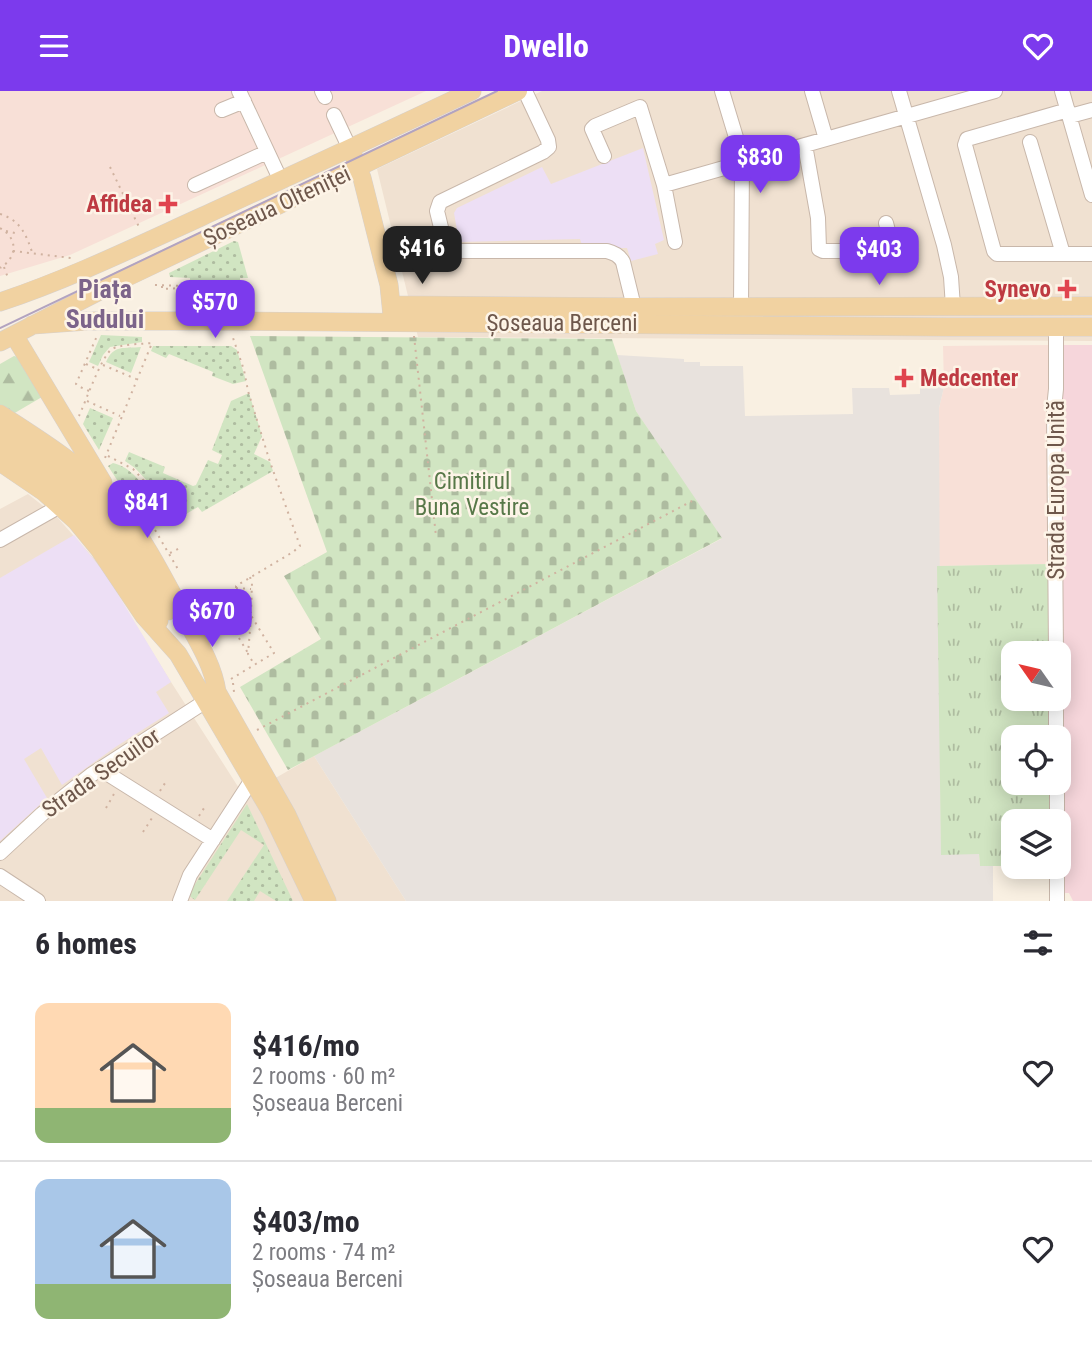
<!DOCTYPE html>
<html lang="en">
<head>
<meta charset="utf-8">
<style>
  :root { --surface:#fff; --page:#f2f2f3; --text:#2b2b33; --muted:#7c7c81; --line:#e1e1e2; --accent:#7c3aed }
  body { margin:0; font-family:"Roboto Condensed",sans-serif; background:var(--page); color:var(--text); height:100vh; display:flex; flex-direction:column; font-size:26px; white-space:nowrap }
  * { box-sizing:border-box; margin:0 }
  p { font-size:23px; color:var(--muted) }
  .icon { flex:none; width:38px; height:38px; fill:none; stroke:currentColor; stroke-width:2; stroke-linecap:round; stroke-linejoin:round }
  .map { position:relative; height:810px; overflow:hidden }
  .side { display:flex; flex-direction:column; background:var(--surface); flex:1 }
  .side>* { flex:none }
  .needle { width:46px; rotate:304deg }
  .controls { position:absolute; left:1001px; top:550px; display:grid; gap:14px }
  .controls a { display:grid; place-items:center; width:70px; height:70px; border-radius:14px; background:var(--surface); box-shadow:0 4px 18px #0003; font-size:35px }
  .price { position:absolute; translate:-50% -60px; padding:0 16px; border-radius:14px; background:var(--accent); color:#fff; font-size:23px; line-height:46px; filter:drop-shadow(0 2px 4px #0008) }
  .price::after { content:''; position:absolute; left:50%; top:42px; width:21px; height:16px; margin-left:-10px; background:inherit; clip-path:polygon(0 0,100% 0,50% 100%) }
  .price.selected { background:#222; color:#fff }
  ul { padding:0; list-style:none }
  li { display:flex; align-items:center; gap:21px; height:175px; padding:0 35px }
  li+li { border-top:2px solid var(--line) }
  li span { display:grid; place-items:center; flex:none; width:196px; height:140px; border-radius:14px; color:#555 }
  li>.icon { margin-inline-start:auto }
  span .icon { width:84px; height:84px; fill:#fffc; stroke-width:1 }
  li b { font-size:30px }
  h2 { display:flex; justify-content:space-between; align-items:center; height:84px; padding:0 35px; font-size:30px }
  header { display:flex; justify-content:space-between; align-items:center; height:91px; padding:0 35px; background:var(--accent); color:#fff; font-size:32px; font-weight:700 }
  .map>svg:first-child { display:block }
  .residential { fill:#f0e1d1 }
  .commercial { fill:#f8e0d7 }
  .industrial { fill:#e8e2dd }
  .education { fill:#eddff5 }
  .medical { fill:#f6d6db }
  .grass { fill:url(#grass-tufts) }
  .forest { fill:url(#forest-firs) }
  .cemetery { fill:url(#cemetery-stones) }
  .park { fill:url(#park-dots) }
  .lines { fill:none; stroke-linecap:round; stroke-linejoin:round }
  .minor-casing { stroke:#c8b7aa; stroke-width:16 }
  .major-casing { stroke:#d6d0cd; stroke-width:19 }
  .path { stroke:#d0b2a0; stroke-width:2; stroke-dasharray:2 5; stroke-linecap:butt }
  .minor { stroke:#fff; stroke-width:14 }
  .major { stroke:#f1d2a1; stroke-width:18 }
  .tram { stroke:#b2a3c0; stroke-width:2 }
  .health-dot { fill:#e0444e; stroke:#fdf4e7; stroke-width:2.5 }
  .labels { text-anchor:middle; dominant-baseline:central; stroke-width:5; stroke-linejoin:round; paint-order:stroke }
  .health-label { font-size:23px; font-weight:bold; fill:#be3a42; stroke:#fdf4e7; text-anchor:end }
  .street-label { font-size:23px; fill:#6e574b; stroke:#fdf4e7 }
  .park-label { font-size:23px; fill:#577848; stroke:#fdf4e7 }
  .quarter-label { font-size:26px; font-weight:bold; fill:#7c648a; stroke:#fdf4e7 }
</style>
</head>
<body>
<header><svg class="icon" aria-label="menu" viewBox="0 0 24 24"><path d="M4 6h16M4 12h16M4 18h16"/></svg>Dwello<svg class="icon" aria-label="heart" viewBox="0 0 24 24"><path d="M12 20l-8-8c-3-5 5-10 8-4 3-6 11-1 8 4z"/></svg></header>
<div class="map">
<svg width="1092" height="810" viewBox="0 0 1092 810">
  <defs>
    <pattern id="grass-tufts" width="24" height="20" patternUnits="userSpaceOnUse" patternTransform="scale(1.75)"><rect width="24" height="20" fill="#d1e5c2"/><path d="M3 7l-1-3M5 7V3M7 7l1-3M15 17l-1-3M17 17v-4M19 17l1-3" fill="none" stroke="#aebca0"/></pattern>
    <pattern id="forest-firs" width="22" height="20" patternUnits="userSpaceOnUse" patternTransform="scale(1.75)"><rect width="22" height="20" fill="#d1e5c2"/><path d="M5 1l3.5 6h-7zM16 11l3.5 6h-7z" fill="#aebca0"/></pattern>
    <pattern id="cemetery-stones" width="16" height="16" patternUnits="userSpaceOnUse" patternTransform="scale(1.75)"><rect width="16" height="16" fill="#d1e5c2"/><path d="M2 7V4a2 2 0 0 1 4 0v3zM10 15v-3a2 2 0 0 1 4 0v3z" fill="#aebca0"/></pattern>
    <pattern id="park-dots" width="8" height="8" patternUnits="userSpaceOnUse" patternTransform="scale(1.75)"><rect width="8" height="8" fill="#d1e5c2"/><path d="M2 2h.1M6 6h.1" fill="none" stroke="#aebca0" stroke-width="1.8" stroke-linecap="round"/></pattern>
  </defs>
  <rect width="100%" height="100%" fill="#f9f0e2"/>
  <path class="residential" d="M542 0H1092V250L418 246 377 78Z
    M28 403 57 426 97 471 171 591 244 705 314 665 406 810H0V418Z"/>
  <path class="commercial" d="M0 0H426L70 164 0 185Z
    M1056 254 1055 473 937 475 939 317 944 296 943 255Z"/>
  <path class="industrial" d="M617 264 684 268V271H700V275H743L745 325 853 323 852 297H889L890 304 920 303V296H944L939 317 941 763H979L980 775H993V810H406L314 665 721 448 636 320Z"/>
  <path class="education" d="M643 57 664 149 655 153 658 163 631 170 627 157H583L580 148 459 151 454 122 457 117 542 76 551 93Z
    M74 444 107 485 171 591 156 601 169 622 117 655 62 694 41 657 24 668 47 707 0 750V487Z"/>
  <path class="medical" d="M1061 254H1092V810H1073L1069 802H1062L1059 314Z"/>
  <path class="grass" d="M1050 473 1051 562H1013V607H1051V646H1013V691H1051L1052 730H1013V775H980L979 763 941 764 937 475Z"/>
  <path class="forest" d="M14 265 18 266 42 306 13 323 0 317V273Z"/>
  <path class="cemetery" d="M250 245 612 248 636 320 722 447 288 679 240 596 321 548 284 485 327 461Z"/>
  <path class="park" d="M234 150 238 151 248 187H240V196L190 194V187L170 186 169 182Z
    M101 244 142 246V251L110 256 103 264 98 275 89 271Z
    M153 255H231L237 259 246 290 233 293 212 285 213 281 169 263 166 267 151 260Z
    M141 256 131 282 106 271C114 253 124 258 141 256Z
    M249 302 262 345 254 363 270 371 273 380 202 421 198 416 181 426 169 407 152 395 135 377 125 370 129 361 165 376 163 382 193 395 196 394 208 369 218 373 222 364 212 359 231 310Z
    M90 317 113 327 99 359 83 333Z
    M113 372C132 376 143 395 155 408L156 412 139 423 108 375Z
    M247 713 293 810H276L260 800 254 810H227L264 754 241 739 195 809 188 804Z"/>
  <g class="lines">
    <g class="minor-casing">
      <path id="minor" d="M239 0 281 90
        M322 0 325 6
        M525 0 548 49 549 56 543 61 440 111 437 120 446 157 451 160H607C614 162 619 164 623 171L634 216
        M722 0 738 53 742 72 741 216
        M812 0 826 48
        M899 0 944 154 951 186 953 216
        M1062 0 1092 104
        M222 19 244 10
        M1068 19 967 48 965 54 994 160 997 163H1092
        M334 24 350 58
        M1070 25 1092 19
        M1030 51 1063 163
        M805 54 818 127 819 158 823 160H888L892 158V155L886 132
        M604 65 592 38 595 35 640 16 664 94 675 151
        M195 94 267 61
        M664 94 995 0
        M1056 236V298L1054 317 1056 562
        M0 449 60 415
        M1056 607V646
        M100 678 213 749
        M1057 691V730
        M0 762 42 723 91 684 206 610
        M1057 775V810
        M0 785 38 810
        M180 810 190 784 253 687"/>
    </g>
    <g class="major-casing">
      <path id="major" d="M355 68 362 87 389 194 392 224
        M0 211C69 188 135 156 201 126 292 84 382 43 472 0
        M393 214 634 216 1092 215
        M32 234 87 230H212L948 236H1092
        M14 244 103 392
        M0 251 121 189 518 0
        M0 323C42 350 86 377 118 416 144 448 163 486 183 523 196 547 213 573 217 601L287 724 327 810
        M0 338C43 365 84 396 115 437 135 463 152 492 168 520
        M0 353C78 401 115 452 159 530
        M0 371 44 401 76 430 99 458 144 525 178 563 271 721 314 810"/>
    </g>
    <path class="path" d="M110 76 140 138
      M0 123C20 129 26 143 32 161
      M0 137C18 147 18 166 0 177
      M6 140 19 143
      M13 160 71 167
      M4 176 8 187
      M155 194 182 195
      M162 195V198L182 197
      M414 245 436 445
      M86 273 99 279
      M103 274 136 288
      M89 300 78 295 76 293 97 245
      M87 310 120 325
      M79 325C85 312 102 264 112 258 121 253 142 253 152 252L105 367
      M108 365 133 378 163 410C163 419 152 423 145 428
      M148 427 179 480
      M170 462 182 456
      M250 486 252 492 251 522
      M236 497 251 498
      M239 506 221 517 248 562
      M251 527 248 563 254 573
      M231 588 274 562 236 500V495L293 461 300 455 270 371 248 300 244 279 232 244
      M233 592 234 601
      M257 639 692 410
      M160 700 167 689
      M106 717 114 703
      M199 725 206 714
      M143 741 152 727"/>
    <use href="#minor" class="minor"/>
    <use href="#major" class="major"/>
    <path class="tram" d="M0 237 497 0"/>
  </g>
  <g class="health-dot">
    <path d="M164.5 102.5h7v7h7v7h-7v7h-7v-7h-7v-7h7z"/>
    <path d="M1063.5 187.5h7v7h7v7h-7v7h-7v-7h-7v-7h7z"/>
    <path d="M900.5 276.5h7v7h7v7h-7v7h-7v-7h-7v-7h7z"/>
  </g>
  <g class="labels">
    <g class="health-label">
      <text x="152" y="113">Affidea</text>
      <text x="1051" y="198">Synevo</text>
      <text x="920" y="287" text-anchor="start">Medcenter</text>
    </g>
    <g class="street-label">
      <text transform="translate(277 115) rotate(-25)">Șoseaua Olteniței</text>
      <text x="562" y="232">Șoseaua Berceni</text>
      <text transform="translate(1056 399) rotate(-90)">Strada Europa Unită</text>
      <text transform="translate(101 682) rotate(-35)">Strada Secuilor</text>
    </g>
    <g class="park-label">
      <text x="472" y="390">Cimitirul<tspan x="472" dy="26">Buna Vestire</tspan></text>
    </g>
    <g class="quarter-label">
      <text x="105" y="198">Piața<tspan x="105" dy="30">Sudului</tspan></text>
    </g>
  </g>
</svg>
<div class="controls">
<a><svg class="needle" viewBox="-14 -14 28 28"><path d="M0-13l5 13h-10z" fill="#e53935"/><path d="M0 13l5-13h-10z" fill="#7c7c81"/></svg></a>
<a><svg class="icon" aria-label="locate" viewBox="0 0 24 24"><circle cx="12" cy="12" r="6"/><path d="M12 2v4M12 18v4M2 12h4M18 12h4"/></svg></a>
<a><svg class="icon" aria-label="layers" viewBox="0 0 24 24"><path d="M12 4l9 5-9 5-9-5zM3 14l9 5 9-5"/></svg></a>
</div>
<b class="price" style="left:760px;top:104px">$830</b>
<b class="price selected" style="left:422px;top:195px">$416</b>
<b class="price" style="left:879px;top:196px">$403</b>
<b class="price" style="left:215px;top:249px">$570</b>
<b class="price" style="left:147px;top:449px">$841</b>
<b class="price" style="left:212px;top:558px">$670</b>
</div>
<section class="side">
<h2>6 homes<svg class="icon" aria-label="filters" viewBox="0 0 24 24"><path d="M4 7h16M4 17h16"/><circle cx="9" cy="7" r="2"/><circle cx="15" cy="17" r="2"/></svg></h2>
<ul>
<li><span style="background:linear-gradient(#ffd9b3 75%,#8fb573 0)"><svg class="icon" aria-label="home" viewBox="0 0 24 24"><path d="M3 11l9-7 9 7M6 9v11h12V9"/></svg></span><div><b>$416/mo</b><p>2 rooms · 60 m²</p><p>Șoseaua Berceni</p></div><svg class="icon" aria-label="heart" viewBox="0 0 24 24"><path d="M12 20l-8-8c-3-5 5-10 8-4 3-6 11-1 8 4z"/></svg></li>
<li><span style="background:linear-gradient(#a9c7e8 75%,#8fb573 0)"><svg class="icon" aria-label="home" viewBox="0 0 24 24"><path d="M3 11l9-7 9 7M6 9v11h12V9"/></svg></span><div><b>$403/mo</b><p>2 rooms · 74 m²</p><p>Șoseaua Berceni</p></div><svg class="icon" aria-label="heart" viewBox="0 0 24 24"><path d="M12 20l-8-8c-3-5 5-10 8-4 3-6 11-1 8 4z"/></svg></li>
</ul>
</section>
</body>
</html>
